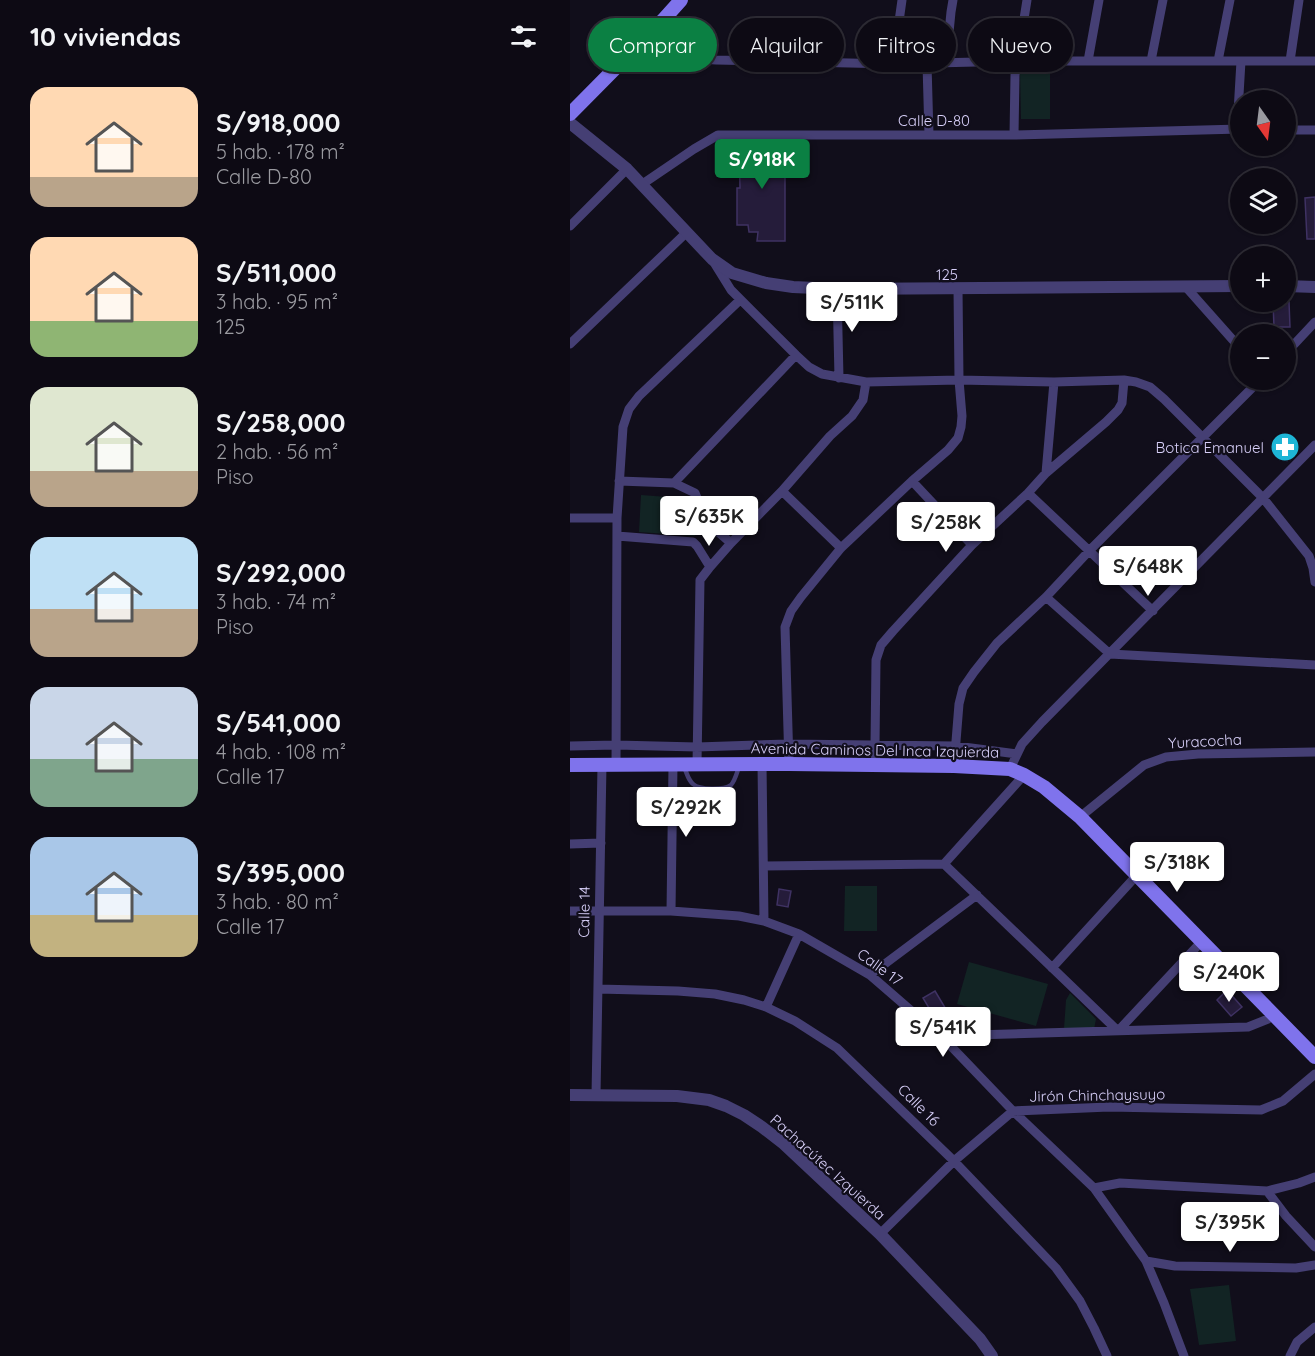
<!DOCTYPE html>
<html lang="es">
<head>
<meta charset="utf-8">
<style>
  :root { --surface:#0d0a14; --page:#16131d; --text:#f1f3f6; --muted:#9a9aa0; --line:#2d2b34; --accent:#0b8043 }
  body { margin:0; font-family:Quicksand,sans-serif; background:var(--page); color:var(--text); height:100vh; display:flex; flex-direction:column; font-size:22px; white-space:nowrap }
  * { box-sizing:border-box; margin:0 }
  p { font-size:20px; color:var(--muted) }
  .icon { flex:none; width:33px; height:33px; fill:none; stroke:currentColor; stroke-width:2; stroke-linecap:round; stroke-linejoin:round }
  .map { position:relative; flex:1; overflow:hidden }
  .drawer { display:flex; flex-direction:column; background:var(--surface); width:570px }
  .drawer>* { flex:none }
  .guide { position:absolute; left:18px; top:18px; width:570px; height:54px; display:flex; gap:12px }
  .needle { width:39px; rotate:166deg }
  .tools { position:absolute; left:660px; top:90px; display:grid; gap:12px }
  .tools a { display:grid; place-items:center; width:66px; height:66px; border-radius:50%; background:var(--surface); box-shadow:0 2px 4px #0004,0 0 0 2px var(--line); font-size:30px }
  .price { position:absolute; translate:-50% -51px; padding:0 14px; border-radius:6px; background:#fff; color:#222; font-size:20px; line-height:39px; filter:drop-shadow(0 2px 3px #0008) }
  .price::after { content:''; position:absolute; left:50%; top:36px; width:18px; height:14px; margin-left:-9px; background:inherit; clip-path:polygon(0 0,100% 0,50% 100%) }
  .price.current { background:var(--accent); color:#fff }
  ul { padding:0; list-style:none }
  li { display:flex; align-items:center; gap:18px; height:150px; padding:0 30px }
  li span { display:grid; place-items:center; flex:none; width:168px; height:120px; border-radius:18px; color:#555 }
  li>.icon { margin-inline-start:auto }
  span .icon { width:72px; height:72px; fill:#fffc; stroke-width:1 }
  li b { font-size:26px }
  h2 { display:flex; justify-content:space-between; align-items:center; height:72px; padding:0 30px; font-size:26px }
  .tag { padding:0 21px; border-radius:27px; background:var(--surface); box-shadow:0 2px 4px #0004,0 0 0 2px var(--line); font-size:21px; line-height:54px }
  .tag.current { background:var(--accent); color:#fff }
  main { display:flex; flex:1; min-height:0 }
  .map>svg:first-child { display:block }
  .green { fill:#122424 }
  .building { fill:#251c3a; stroke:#3f3263; stroke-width:1.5 }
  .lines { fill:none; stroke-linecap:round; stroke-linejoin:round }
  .service { stroke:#453f74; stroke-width:4.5 }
  .minor { stroke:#453f74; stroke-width:9 }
  .tertiary { stroke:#453f74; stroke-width:12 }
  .secondary { stroke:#7f73ec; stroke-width:14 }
  .labels { text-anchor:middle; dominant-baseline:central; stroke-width:4.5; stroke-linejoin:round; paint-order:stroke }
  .street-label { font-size:15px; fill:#d7cff8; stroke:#110e1b }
  .poi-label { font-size:15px; fill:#d7cff8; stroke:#110e1b; text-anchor:end }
</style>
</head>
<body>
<main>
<section class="drawer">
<h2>10 viviendas<svg class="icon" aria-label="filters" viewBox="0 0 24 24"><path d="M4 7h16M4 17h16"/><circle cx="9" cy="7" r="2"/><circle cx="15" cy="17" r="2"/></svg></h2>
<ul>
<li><span style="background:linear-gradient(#ffd9b3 75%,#b9a48a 0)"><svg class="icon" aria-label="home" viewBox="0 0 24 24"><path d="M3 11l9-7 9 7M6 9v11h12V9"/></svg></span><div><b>S/918,000</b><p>5 hab. · 178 m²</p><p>Calle D-80</p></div></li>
<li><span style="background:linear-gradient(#ffd9b3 70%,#8fb573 0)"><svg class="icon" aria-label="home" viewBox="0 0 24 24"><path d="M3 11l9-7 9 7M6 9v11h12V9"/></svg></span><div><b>S/511,000</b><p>3 hab. · 95 m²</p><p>125</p></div></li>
<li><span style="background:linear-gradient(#dfe7d0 70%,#b9a48a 0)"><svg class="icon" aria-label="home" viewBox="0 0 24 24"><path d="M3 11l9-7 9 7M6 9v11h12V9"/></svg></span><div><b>S/258,000</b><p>2 hab. · 56 m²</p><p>Piso</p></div></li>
<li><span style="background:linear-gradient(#bfe0f5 60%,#b9a48a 0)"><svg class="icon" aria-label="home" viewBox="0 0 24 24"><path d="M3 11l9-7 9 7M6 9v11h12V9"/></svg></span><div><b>S/292,000</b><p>3 hab. · 74 m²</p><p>Piso</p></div></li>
<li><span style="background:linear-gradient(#c9d6e8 60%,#7fa58c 0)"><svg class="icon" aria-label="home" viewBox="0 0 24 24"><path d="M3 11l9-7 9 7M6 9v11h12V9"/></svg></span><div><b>S/541,000</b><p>4 hab. · 108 m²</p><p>Calle 17</p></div></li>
<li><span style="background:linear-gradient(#a9c7e8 65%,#c2b280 0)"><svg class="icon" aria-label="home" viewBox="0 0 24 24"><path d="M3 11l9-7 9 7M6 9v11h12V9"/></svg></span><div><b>S/395,000</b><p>3 hab. · 80 m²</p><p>Calle 17</p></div></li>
</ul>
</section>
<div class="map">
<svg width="745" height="1356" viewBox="0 0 745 1356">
  <rect width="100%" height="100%" fill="#110e1b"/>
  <path class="green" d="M450 72H480V119H451Z
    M71 495 124 499 125 536 69 532Z
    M275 886H307V931H274Z
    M399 962 478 984 466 1026 387 1004Z
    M500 993 526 1019 524 1029H494L496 1000Z
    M659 1285 666 1341 629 1345 620 1289Z"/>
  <path class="building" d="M169 142 215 143V241H187L188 232H179L178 225H167V188H170Z
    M745 197V239H737L735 198Z
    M703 302H719L720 327H704Z
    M713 433 729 448 717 461 701 446Z
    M209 889 221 891 218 907 207 905Z
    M657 990 672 1007 661 1016 647 1000Z
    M365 991 380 1016 368 1023 353 998Z"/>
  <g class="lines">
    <path class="service" d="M114 767C117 773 118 780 123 784 129 790 154 790 161 785 165 781 167 772 169 767
      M103 810 117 804 126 787"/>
    <path class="minor" d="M60 54 146 60 323 64 448 61H745
      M518 61 529 0
      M581 61 593 0
      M648 61 660 0
      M720 61 729 0
      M376 63 381 12 383 0
      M323 64 332 0
      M357 64 359 135
      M667 129 671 61
      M716 130H745
      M444 135 445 75 457 0
      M71 185 124 149 148 135H444L670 129
      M0 226 57 169
      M143 261 161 290 226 355 239 367 252 374 296 382 389 380 484 382 554 380 566 382 580 387 594 399 693 498 739 556 743 568 745 582
      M615 286 670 348
      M267 289 269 378
      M0 344 116 233
      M716 353 745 322
      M476 473 484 382
      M49 481 104 483 226 355
      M342 481 402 545
      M104 483 125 493 136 519 146 530 161 543
      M212 491 271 548
      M458 493 583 611
      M0 518H47
      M47 536 123 542 127 546 140 567
      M476 597 540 654 745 665
      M0 746 46 745 127 747 218 744 386 746 447 754
      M127 764 130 580 140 567 161 543 212 491 260 436 282 416 293 400 296 382
      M192 764 194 921
      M219 764 215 627 221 611 231 597 271 548 342 481 378 450 388 438 391 427 392 416 389 380 388 289
      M46 765 47 518 53 427 59 409 69 396 170 300
      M306 765 305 745 306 660 311 645 323 631 402 545 458 493 476 473 536 422 548 410 552 403 554 380
      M384 766 389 704 393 688 404 672 427 643 476 597 519 551 690 380
      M440 769 452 744 472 722 745 445
      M510 817 574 765 596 757 628 754 745 752
      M0 844 31 843
      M374 864 454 775
      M194 866 374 864 548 1031 632 941
      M0 911H101L169 916 194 921 229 934 300 975 375 1040 443 1111 524 1188 576 1261 594 1303 614 1356
      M101 911 103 765
      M482 968 567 875
      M300 975 407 895
      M28 989 108 991 145 994 174 1000 196 1007 225 1021 267 1048 384 1161 486 1268 510 1301 524 1328 537 1356
      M196 1007 229 934
      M375 1040 403 1035 678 1027 698 1019 702 1014
      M26 1095 32 765
      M524 1188 550 1183 697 1191 729 1183 745 1177
      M697 1191 716 1216 745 1247
      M310 1234 384 1161 443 1111 539 1107 691 1110 713 1101 745 1074
      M576 1261 605 1266 726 1268 745 1265
      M720 1356 727 1342 745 1327"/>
    <path class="tertiary" d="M0 123 57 169 142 259 162 273 196 283 223 287 267 289 670 286
      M716 286 745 287
      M0 1095 107 1096 139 1100 156 1106 174 1115 192 1127 214 1144 310 1234 410 1339 422 1356"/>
    <path class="secondary" d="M0 114 94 19 111 0
      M0 765 219 764 384 766 440 769 454 775 474 787 510 817 745 1057"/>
  </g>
  <defs>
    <g id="pharmacy-disc" transform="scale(1.5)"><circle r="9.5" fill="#1eb5d6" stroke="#110e1b"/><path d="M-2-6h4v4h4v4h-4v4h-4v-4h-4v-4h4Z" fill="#fff"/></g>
  </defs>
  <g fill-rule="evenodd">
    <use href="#pharmacy-disc" x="715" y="447"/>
  </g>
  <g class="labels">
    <g class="street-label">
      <text x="364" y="120">Calle D-80</text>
      <text x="377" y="274">125</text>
      <text transform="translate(635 741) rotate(-3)">Yuracocha</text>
      <text transform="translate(305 750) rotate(1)">Avenida Caminos Del Inca Izquierda</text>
      <text transform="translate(14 912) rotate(-89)">Calle 14</text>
      <text transform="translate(310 967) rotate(36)">Calle 17</text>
      <text transform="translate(527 1095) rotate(-1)">Jirón Chinchaysuyo</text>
      <text transform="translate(349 1105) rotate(45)">Calle 16</text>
      <text transform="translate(258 1167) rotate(42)">Pachacútec Izquierda</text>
    </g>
    <g class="poi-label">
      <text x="694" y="447">Botica Emanuel</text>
    </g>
  </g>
</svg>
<div class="tools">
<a><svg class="needle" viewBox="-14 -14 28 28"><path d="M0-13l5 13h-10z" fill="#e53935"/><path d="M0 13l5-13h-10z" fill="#9a9aa0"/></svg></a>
<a><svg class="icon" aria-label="layers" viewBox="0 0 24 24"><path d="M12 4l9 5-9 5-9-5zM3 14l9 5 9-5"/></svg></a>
<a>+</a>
<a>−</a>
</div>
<b class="price current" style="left:192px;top:190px">S/918K</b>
<b class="price" style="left:282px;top:333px">S/511K</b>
<b class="price" style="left:139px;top:547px">S/635K</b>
<b class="price" style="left:376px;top:553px">S/258K</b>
<b class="price" style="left:578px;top:597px">S/648K</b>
<b class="price" style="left:116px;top:838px">S/292K</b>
<b class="price" style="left:607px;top:893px">S/318K</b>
<b class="price" style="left:659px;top:1003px">S/240K</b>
<b class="price" style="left:373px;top:1058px">S/541K</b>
<b class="price" style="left:660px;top:1253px">S/395K</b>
<div class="guide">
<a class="tag current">Comprar</a>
<a class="tag">Alquilar</a>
<a class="tag">Filtros</a>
<a class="tag">Nuevo</a>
</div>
</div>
</main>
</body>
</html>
